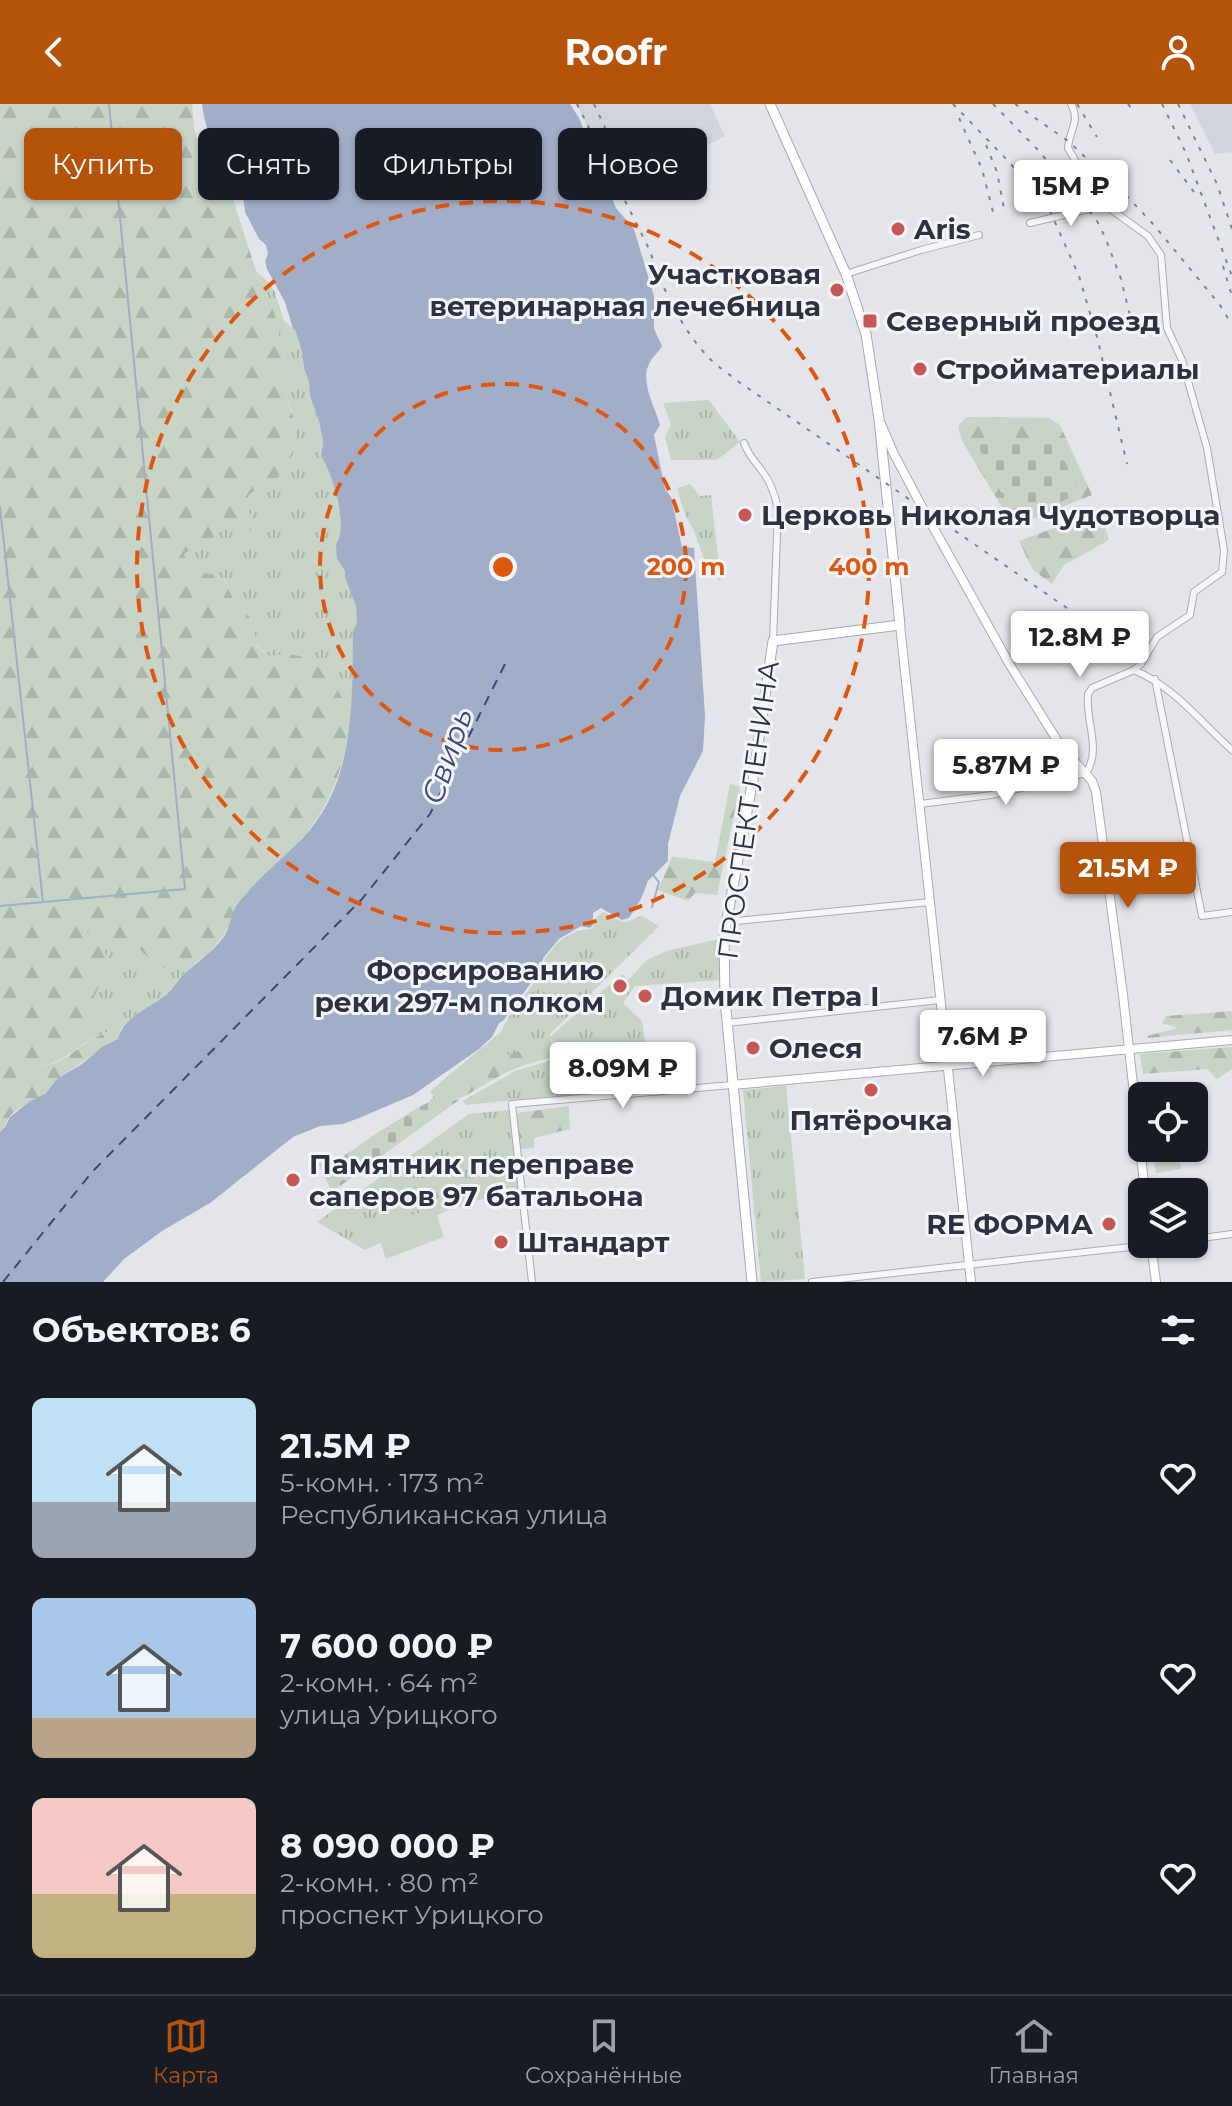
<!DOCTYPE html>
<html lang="ru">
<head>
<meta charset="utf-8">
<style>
  :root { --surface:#171b24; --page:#20242c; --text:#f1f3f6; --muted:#9ea1a6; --line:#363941; --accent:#b45309 }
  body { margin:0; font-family:Montserrat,sans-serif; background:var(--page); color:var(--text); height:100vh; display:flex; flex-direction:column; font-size:30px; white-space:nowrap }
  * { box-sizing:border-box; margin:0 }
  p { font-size:26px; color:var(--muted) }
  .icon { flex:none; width:44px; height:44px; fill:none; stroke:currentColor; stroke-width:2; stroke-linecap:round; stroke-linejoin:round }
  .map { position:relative; height:1178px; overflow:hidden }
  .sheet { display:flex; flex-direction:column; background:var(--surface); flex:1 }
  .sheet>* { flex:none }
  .guide { position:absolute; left:24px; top:24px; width:800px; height:72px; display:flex; gap:16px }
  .buttons { position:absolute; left:1128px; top:978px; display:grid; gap:16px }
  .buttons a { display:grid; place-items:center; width:80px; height:80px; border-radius:12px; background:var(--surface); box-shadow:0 2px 6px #0004; font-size:40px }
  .price { position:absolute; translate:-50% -68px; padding:0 18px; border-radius:8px; background:#fff; color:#222; font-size:26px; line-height:52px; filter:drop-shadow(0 2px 4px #0008) }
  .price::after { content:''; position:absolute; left:50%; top:48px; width:24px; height:18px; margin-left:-12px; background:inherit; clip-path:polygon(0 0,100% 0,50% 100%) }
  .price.selected { background:var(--accent); color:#fff }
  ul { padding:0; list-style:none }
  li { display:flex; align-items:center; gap:24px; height:200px; padding:0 32px }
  li span { display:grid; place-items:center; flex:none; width:224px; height:160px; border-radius:12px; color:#555 }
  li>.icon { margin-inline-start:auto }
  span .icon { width:96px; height:96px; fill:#fffc; stroke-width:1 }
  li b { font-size:34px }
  h2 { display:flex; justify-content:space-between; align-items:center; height:96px; padding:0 32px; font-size:34px }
  .tag { padding:0 28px; border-radius:12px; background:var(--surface); box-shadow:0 2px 6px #0004; font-size:28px; line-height:72px }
  .tag.selected { background:var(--accent); color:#fff }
  header { display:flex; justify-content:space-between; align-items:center; height:104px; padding:0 32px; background:var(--accent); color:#fff; font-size:36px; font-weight:700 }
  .tabs { display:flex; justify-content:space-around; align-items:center; height:112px; border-top:2px solid var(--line); background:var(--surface); font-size:22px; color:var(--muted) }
  .tabs a { display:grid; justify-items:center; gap:4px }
  .tabs .selected { color:var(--accent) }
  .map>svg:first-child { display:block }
  .built { fill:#d2d4dc }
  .grass { fill:url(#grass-tufts) }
  .forest { fill:url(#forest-firs) }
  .cemetery { fill:url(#cemetery-stones) }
  .pitch { fill:#c7d4c6 }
  .water { fill:#a2aec8 }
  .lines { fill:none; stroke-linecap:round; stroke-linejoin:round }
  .stream { stroke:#a2aec8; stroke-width:2 }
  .ferry { stroke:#3a4973; stroke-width:2; stroke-dasharray:10 8; stroke-linecap:butt }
  .street-casing { stroke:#a9abb5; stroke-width:8 }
  .secondary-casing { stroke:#a9abb5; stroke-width:10 }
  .primary-casing { stroke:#a4a8b6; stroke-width:11 }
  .street { stroke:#f7f7f9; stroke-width:6 }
  .secondary { stroke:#fff; stroke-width:8 }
  .primary { stroke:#fff; stroke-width:9 }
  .rail { stroke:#7f8393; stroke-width:2; stroke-dasharray:4 8; stroke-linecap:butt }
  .ring { fill:none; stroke:#df570f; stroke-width:4; stroke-dasharray:14 10 }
  .poi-dot { fill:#c55754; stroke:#f4f5f8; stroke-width:3 }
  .labels { text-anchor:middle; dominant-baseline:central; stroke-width:6; stroke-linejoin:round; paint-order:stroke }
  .poi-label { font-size:28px; font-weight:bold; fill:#2d3142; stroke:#f4f5f8; text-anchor:start }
  .street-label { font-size:28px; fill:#2d3142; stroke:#f4f5f8 }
  .water-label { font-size:30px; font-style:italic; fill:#3a4973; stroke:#f4f5f8 }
  .centre { fill:#df570f; stroke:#f4f5f8; stroke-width:4 }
  .ring-label { font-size:24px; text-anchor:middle; font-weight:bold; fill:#df570f; stroke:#f4f5f8; stroke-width:6; stroke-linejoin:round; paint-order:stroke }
</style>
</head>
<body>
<header><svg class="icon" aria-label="back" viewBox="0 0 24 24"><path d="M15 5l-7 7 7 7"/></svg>Roofr<svg class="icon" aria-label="person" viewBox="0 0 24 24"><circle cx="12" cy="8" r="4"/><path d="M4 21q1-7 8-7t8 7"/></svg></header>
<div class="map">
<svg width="1232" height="1178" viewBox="0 0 1232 1178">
  <defs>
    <pattern id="grass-tufts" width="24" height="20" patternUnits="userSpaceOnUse" patternTransform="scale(2)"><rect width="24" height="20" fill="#c7d4c6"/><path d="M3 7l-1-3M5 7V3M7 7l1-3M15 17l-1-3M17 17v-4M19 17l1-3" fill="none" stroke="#abb6ab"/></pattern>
    <pattern id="forest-firs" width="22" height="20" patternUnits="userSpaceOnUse" patternTransform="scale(2)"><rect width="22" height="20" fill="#c7d4c6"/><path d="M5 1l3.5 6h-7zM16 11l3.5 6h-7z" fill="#abb6ab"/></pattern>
    <pattern id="cemetery-stones" width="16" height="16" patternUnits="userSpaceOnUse" patternTransform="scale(2)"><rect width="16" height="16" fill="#c7d4c6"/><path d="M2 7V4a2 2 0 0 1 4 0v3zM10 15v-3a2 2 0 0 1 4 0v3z" fill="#abb6ab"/></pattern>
  </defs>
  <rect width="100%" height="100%" fill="#e4e5eb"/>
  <path class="built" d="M577 0H710L725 32 617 88Z
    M1190 0H1232V48L1215 50Z"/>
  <path class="grass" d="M256 167 269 179 275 188 284 217 295 226 302 247 304 264 309 278 310 292 319 317 323 338 321 352C332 369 341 401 342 422 342 432 338 444 337 455L345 467 356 502 357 520 353 551 352 607 340 591 269 552 257 542 251 515 232 493 227 479 216 470C198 470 191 465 183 450L195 442 210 439 223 414 237 423 252 413 243 399 251 389 265 382 292 307 286 293V265L274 208Z
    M709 296 740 338 717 356H671L665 333 671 320 663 299Z
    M690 380 700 392 711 391 721 478 707 463 694 427 684 408 677 384Z
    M603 808C610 810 618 818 625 818 630 818 636 813 642 812L659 822 550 930V933L622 870 628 876 647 856 666 847 719 835 720 876 635 882 623 899 642 917 647 951H651L654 980 595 988 562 959 551 934 552 947 434 993 430 987 500 929 510 911 534 879 545 855 559 837 577 827 592 825 596 814Z
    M75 818 136 843 162 865 181 854 185 859 197 858 179 875 169 888 128 918 120 926C89 927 70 958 41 962L94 922V893L111 860 101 842Z
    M552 956 586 989 466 1001 463 997 515 967Z
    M786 982 805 1175 761 1178 743 986Z
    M509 1006 519 1090 466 1098 465 1102 455 1103 365 1146 317 1118 469 1010Z
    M1152 1044H1178L1181 1065 1156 1069Z"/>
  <path class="forest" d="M0 0H192L194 24 202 51 229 82 256 167 274 208 286 265V293L296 321 293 350 277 375 251 389 243 399 252 413 251 427 237 423 223 415 210 440 195 442 184 450C191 465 198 470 216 470L227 480 232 493 251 515 257 543 269 552C317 542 328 575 352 607 346 653 335 696 304 732 285 756 258 774 239 799 233 806 234 813 230 821 225 831 207 853 197 858 196 858 186 859 185 859L181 854 162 865 136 843 78 820 101 842 111 860 94 893 95 922 42 962C70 960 89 927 120 926L119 935C98 945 80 961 60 973 53 978 50 987 42 991 32 998 18 1003 10 1012 6 1018 6 1023 0 1028Z
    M966 313 1049 314 1060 321 1092 391 1017 421 1008 413 962 337 958 322Z
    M1100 407 1109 436 1064 461 1052 480 1033 466 1019 437Z
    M730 680 740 683 717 791 695 789 688 797 658 786 672 753 715 758Z
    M1232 907V926L1148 934 1147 932 1178 924 1162 919 1166 912Z
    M525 941 534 942V947L540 951 555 945 556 950 552 953C539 957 526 960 514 965 477 981 465 1001 419 1003L429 998 437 988 459 978 483 962 520 946Z
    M1232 943V965L1217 975 1207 965 1143 970 1140 950Z
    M569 1002 570 1025 534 1034V1044L520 1045 517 1009Z"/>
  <path class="cemetery" d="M1052 333 1081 389 1015 417 977 340Z
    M443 991H455L459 996 332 1088 318 1059 344 1052 374 1031 414 1006Z"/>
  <path class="pitch" d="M434 1103 444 1133 386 1155 376 1125Z"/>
  <path class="water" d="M202 0H570L579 14 616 104 634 125 654 192V225L662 242C659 248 653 252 650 258 639 276 655 303 660 321L654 331 665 385 671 393 682 443 694 444 705 612 703 647 680 692 668 740V757L648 777 641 795 629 814 622 816 601 804 593 809V821L590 824 581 822 559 835 544 853 533 876 503 917 499 919 492 933 479 945 413 991 359 1014 343 1020 320 1022 293 1033 210 1099 162 1127 124 1155 103 1178H0V1028L5 1023 10 1013 29 998 46 989 57 975 82 960 102 943 118 935C123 911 155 903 171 886 175 881 178 876 182 872 195 860 212 848 223 834 230 824 230 816 234 806 236 801 241 796 245 791 262 771 283 754 302 735 356 678 352 598 353 526L357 520 356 502 345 473V467L337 455 336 440C349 421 333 371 321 352L323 338 319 317 310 292 309 278 304 264 302 247 295 226 293 225 285 198 267 165 265 157 268 150 266 141 259 135 245 108 240 67C234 60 226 56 220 49 209 35 204 17 202 0Z"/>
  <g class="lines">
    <path class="stream" d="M0 403 43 798
      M0 802 185 785 109 0
      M652 803 659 778 653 771"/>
    <path class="ferry" d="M3 1178 92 1068 362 795 430 710 506 558"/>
    <g class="street-casing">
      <path id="street" d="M1071 0C1081 16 1069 27 1068 44L1092 86 1109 104 1148 132 1161 151 1167 224 1182 256 1207 344 1224 446 1222 468 1194 488 1190 511 1157 533 1141 560 1134 566
        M1030 119 1106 101
        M846 170 921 146 979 131
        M744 339C749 352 754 356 762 367 771 378 775 391 778 405L773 537
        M1155 575 1202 812 1232 808
        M920 700 991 691 1086 669C1102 646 1085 616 1088 590L1092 584 1134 566C1176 584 1199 617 1232 646
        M726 818 930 798
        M727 919 940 896
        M1194 1135 1232 1130
        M532 1178 512 1000 732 981
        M812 1178 1158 1140"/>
    </g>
    <g class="secondary-casing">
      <path id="secondary" d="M881 320 894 350 922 403 1010 561 1060 641 1092 677 1096 688 1123 891 1145 1088
        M900 521 971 1178
        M732 981 1232 936
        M1151 1140 1156 1178"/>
    </g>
    <g class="primary-casing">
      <path id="primary" d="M752 1178 725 896 724 831 753 675 773 537 900 521 879 315 866 230 846 170 770 0"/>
    </g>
    <use href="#street" class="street"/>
    <use href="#secondary" class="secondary"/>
    <use href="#primary" class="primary"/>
    <path class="rail" d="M577 0 650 147C661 182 682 226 709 254 718 263 729 270 739 278L1093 522
      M594 0 613 41 625 78
      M953 0 1010 59 1050 107 1079 172 1097 233 1127 360
      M993 0 1039 47 1096 115 1105 133 1121 175 1132 220
      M1015 0 1068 37 1123 88 1153 120 1220 201 1232 221
      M1077 0 1097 33
      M1128 0 1135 9
      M1162 0 1186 49 1232 172
      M1178 0 1217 80 1232 125
      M959 14 982 65 994 112
      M986 41 997 68 1005 110
      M1170 56 1194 88
      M1223 162 1232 192"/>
  </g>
  <g class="ring">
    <circle cx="503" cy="463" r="183"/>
    <circle cx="503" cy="463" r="366"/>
  </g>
  <g class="poi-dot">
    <circle cx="898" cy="125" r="8"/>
    <circle cx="837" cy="186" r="8"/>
    <rect x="862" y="209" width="16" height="16" rx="4"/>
    <circle cx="920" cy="265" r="8"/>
    <circle cx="745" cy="411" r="8"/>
    <circle cx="620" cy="882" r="8"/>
    <circle cx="645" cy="892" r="8"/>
    <circle cx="753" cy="944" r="8"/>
    <circle cx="871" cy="986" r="8"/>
    <circle cx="293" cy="1076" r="8"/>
    <circle cx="1109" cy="1120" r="8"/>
    <circle cx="501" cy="1138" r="8"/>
  </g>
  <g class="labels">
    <g class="poi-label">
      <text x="914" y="125">Aris</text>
      <text x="821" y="170" text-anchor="end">Участковая<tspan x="821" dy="32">ветеринарная лечебница</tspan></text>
      <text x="886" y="217">Северный проезд</text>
      <text x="936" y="265">Стройматериалы</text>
      <text x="761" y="411">Церковь Николая Чудотворца</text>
      <text x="604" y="866" text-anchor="end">Форсированию<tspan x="604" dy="32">реки 297-м полком</tspan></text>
      <text x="661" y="892">Домик Петра I</text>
      <text x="769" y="944">Олеся</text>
      <text x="871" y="1016" text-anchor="middle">Пятёрочка</text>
      <text x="309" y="1060">Памятник переправе<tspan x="309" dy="32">саперов 97 батальона</tspan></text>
      <text x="1093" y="1120" text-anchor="end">RE ФОРМА</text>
      <text x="517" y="1138">Штандарт</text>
    </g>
    <g class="street-label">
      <text transform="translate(748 706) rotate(-82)">ПРОСПЕКТ ЛЕНИНА</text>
    </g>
    <g class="water-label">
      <text transform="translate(447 652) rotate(-71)">Свирь</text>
    </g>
  </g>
  <circle cx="503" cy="463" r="12" class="centre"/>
  <g class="ring-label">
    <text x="686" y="471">200 m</text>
    <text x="869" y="471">400 m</text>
  </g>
</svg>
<div class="buttons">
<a><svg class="icon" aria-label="locate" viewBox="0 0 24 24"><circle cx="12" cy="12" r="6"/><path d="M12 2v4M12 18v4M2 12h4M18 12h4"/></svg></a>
<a><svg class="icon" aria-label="layers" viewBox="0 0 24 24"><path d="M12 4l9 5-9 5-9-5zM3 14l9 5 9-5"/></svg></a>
</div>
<b class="price" style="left:1071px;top:124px">15M ₽</b>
<b class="price" style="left:1080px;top:575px">12.8M ₽</b>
<b class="price" style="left:1006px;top:703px">5.87M ₽</b>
<b class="price selected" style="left:1128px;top:806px">21.5M ₽</b>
<b class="price" style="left:983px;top:974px">7.6M ₽</b>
<b class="price" style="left:623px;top:1006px">8.09M ₽</b>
<div class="guide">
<a class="tag selected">Купить</a>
<a class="tag">Снять</a>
<a class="tag">Фильтры</a>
<a class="tag">Новое</a>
</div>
</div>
<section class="sheet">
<h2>Объектов: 6<svg class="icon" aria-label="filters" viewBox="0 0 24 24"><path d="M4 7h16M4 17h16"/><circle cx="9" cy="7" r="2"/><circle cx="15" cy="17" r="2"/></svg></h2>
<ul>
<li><span style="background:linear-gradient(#bfe0f5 65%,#9aa5b1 0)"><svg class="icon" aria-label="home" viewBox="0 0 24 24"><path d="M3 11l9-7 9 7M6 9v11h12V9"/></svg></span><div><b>21.5M ₽</b><p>5-комн. · 173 m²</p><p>Республиканская улица</p></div><svg class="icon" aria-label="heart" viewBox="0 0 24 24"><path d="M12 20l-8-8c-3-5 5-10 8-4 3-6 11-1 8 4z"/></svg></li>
<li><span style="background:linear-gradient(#a9c7e8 75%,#b9a48a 0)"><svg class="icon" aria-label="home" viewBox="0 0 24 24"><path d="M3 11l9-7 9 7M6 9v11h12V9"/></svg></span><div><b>7 600 000 ₽</b><p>2-комн. · 64 m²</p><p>улица Урицкого</p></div><svg class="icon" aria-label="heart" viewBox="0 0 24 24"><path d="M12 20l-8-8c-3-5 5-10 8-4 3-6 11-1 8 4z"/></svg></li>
<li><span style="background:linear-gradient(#f6c9c9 60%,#c2b280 0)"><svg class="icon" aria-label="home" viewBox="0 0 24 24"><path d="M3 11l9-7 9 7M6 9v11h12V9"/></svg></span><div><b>8 090 000 ₽</b><p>2-комн. · 80 m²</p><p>проспект Урицкого</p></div><svg class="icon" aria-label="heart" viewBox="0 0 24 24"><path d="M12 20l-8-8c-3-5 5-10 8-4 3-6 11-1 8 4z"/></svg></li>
</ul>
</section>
<nav class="tabs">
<a class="selected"><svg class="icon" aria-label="map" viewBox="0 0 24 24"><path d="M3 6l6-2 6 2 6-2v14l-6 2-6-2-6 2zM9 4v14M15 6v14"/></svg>Карта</a>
<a><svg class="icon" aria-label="saved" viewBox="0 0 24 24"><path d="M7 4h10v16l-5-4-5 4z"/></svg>Сохранённые</a>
<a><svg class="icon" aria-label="home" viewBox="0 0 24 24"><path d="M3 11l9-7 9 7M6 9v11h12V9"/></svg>Главная</a>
</nav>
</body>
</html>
